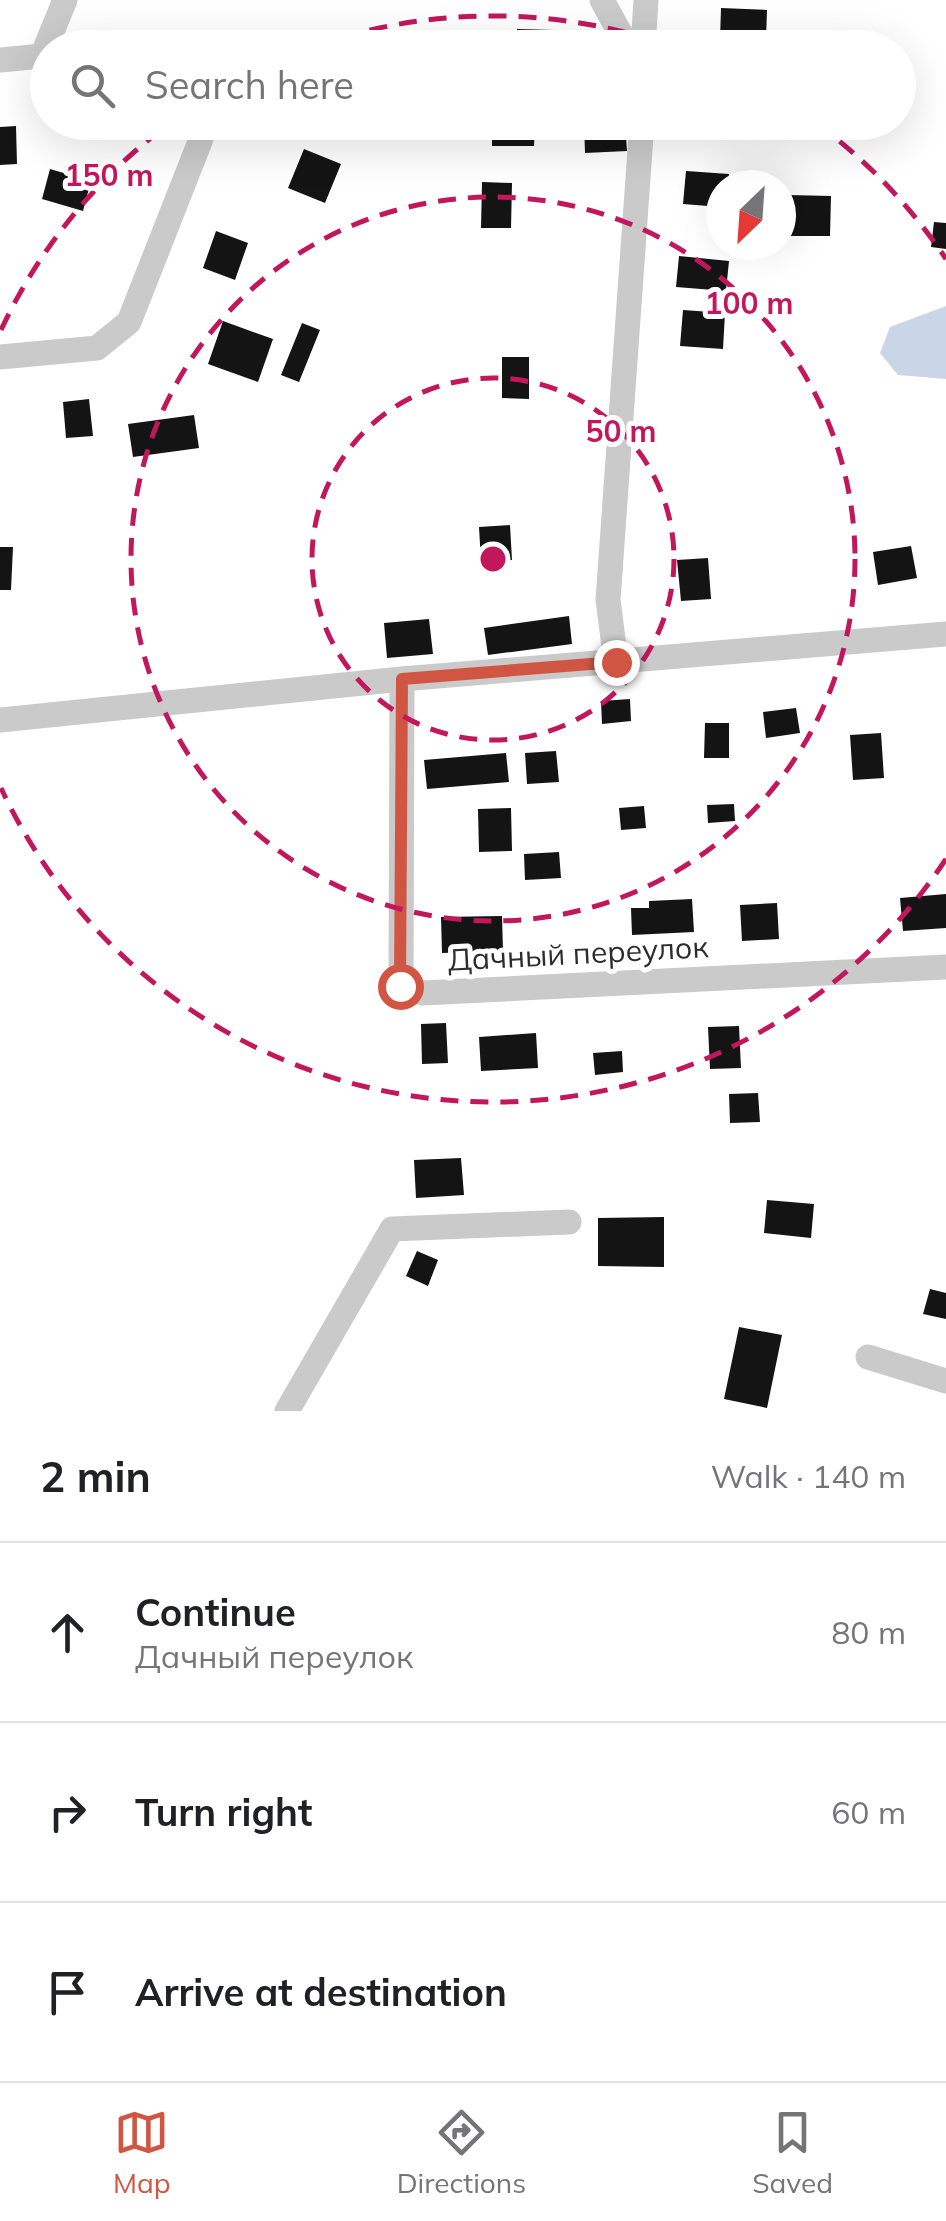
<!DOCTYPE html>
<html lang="en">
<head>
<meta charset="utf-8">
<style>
	body { margin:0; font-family:Mulish,sans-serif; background:#f2f2f2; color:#202124 }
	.compass { position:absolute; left:706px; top:170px; width:90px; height:90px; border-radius:50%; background:#fff; box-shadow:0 10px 40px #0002; rotate:205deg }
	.stop { position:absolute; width:30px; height:30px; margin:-22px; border:8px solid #d05643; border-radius:50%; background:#fff }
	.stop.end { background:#d05643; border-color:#fff; box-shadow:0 2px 10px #0008 }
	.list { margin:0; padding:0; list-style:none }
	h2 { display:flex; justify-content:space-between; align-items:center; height:130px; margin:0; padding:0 40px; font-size:42px }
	h2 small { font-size:32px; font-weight:400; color:#757577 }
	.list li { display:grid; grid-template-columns:65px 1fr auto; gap:30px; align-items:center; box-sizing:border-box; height:180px; padding:0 40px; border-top:2px solid #e0e0e0 }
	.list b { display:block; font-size:38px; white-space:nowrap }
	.list p { margin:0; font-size:32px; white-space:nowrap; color:#757577 }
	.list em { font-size:32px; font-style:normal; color:#757577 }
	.icon { flex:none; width:55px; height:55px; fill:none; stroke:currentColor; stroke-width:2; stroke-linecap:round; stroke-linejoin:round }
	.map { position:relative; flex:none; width:946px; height:1411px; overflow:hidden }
	.search { position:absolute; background:#fff; box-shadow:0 10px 40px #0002; left:30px; right:30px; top:30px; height:110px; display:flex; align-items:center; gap:25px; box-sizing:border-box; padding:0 35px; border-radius:55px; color:#757577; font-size:38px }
	.sheet { height:670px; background:#fff }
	nav { display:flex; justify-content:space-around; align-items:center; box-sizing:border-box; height:140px; border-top:2px solid #e0e0e0; background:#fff; font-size:28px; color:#757577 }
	nav a { display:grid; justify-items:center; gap:5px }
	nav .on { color:#d05643 }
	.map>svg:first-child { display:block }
	.water { fill:#cad6e7 }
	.building { fill:#141414 }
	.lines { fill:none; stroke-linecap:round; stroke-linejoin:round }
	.minor { stroke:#cacaca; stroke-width:25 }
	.route { stroke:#d05643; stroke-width:12 }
	.ring { fill:none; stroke:#c2185b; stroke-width:5; stroke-dasharray:18 12 }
	.labels { text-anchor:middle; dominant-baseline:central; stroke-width:10; stroke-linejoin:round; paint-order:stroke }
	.street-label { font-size:30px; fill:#2d2d2d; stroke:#fff }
	.centre { fill:#c2185b; stroke:#fff; stroke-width:5 }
	.ring-label { font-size:30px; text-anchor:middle; font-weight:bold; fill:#c2185b; stroke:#fff; stroke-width:10; stroke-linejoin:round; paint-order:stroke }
</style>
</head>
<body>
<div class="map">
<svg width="946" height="1411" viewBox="0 0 946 1411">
	<rect width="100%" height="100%" fill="#fff"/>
	<path class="water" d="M 946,306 L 946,379 L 898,375 L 880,353 L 890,327 Z"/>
	<path class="building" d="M 721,8 L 767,10 L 766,40 L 720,39 Z
		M 517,29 L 555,30 L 554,48 L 516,48 Z
		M 584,122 L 625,122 L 627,151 L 585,153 Z
		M 492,123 L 535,124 L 534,146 L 492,146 Z
		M 16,126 L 17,164 L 0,165 L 0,127 Z
		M 304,149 L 341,164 L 325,203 L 288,188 Z
		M 50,169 L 91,181 L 83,211 L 42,199 Z
		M 686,171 L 729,174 L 728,185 L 721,185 L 721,207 L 683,204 Z
		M 482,182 L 512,183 L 511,228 L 481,228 Z
		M 788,195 L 831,196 L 830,236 L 787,236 Z
		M 934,222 L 946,223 L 946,249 L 931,247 Z
		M 216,231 L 248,243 L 235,280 L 203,268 Z
		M 679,256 L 729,261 L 726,291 L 676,287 Z
		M 683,310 L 725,313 L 723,349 L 680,346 Z
		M 223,321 L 273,339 L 258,382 L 208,364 Z
		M 302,323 L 320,330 L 299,382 L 281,375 Z
		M 502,357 L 529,357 L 529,399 L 502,398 Z
		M 89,399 L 93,436 L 66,438 L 63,402 Z
		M 194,415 L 199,448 L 133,457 L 128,424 Z
		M 510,525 L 512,560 L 481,562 L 479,527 Z
		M 911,546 L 917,578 L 878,585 L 873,552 Z
		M 0,547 L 13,547 L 11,590 L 0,590 Z
		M 708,558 L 711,599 L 681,601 L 677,560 Z
		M 569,616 L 572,644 L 488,655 L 484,628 Z
		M 429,619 L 433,654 L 387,658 L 384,623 Z
		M 630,699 L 631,721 L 602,724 L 601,701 Z
		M 796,708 L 800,733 L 766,738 L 763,712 Z
		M 705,723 L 729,723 L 729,758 L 704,758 Z
		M 881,733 L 884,778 L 853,780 L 850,735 Z
		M 556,751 L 559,782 L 527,784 L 525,753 Z
		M 506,753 L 509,782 L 427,789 L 424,760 Z
		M 734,804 L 735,821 L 708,823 L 707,805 Z
		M 644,806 L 646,828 L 621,830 L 619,808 Z
		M 511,808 L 512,851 L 479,852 L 478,809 Z
		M 559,852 L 561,878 L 525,880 L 524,854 Z
		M 946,894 L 946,928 L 903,931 L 900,898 Z
		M 692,899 L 694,932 L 632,935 L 631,908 L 649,908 L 649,901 Z
		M 777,903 L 779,939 L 742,941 L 740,905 Z
		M 502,916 L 503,951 L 442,953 L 441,917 Z
		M 446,1023 L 448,1063 L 422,1064 L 421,1024 Z
		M 739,1026 L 741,1068 L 710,1069 L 708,1027 Z
		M 536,1033 L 538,1068 L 481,1071 L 479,1037 Z
		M 622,1051 L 623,1072 L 595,1075 L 593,1053 Z
		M 758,1093 L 760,1122 L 730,1123 L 729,1094 Z
		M 461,1158 L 464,1195 L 416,1198 L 414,1160 Z
		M 767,1200 L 814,1204 L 811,1238 L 764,1233 Z
		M 664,1217 L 664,1267 L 598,1266 L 598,1218 Z
		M 417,1251 L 438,1260 L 428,1286 L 406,1276 Z
		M 930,1289 L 946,1293 L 946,1319 L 923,1314 Z
		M 739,1327 L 782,1335 L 767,1408 L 724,1399 Z"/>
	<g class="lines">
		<path class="minor" d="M 602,0 L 628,48
			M 643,48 L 646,0
			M 0,60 L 42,56 L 65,0
			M 0,357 L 97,348 L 129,322 L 201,139
			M 616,662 L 608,600 L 642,122
			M 402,679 L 401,986 L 423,993 L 946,967
			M 0,720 L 402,679 L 946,634
			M 868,1357 L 946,1381
			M 287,1411 L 392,1229 L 569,1222"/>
	</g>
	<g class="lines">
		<path class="route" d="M 400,986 L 402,679 L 616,662"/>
	</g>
	<g class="ring">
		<circle cx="493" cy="559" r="181"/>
		<circle cx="493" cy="559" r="362"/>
		<path d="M946 859A543 543 0 0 1 1 788M1 330A543 543 0 0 1 170 123M312 47A543 543 0 0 1 674 47M816 123A543 543 0 0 1 946 259"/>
	</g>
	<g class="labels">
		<g class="street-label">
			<text transform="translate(578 953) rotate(-3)">Дачный переулок</text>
		</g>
	</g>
	<circle cx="493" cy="559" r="15" class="centre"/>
	<g class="ring-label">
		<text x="109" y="186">150 m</text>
		<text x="749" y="314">100 m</text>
		<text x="621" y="442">50 m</text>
	</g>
</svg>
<svg class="compass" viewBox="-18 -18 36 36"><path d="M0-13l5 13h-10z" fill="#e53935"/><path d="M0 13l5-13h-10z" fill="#757577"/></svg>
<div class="stop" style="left:400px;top:986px"></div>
<div class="stop end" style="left:616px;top:662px"></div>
<div class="search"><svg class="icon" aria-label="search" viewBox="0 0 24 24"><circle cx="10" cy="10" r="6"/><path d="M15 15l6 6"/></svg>Search here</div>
</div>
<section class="sheet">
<h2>2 min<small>Walk · 140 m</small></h2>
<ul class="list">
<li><svg class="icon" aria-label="ahead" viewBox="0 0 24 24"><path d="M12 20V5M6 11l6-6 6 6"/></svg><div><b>Continue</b><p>Дачный переулок</p></div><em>80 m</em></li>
<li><svg class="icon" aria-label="right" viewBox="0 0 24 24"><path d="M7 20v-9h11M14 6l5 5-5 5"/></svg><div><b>Turn right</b></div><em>60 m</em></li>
<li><svg class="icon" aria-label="arrive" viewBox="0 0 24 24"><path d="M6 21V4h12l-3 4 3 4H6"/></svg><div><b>Arrive at destination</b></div></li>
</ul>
</section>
<nav>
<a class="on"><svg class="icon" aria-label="map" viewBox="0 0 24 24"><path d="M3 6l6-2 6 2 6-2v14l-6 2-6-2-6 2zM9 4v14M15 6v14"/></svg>Map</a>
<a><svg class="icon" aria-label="directions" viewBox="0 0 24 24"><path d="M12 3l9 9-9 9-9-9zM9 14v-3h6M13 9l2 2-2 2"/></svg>Directions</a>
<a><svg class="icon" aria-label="saved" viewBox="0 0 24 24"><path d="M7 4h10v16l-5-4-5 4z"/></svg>Saved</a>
</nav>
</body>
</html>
